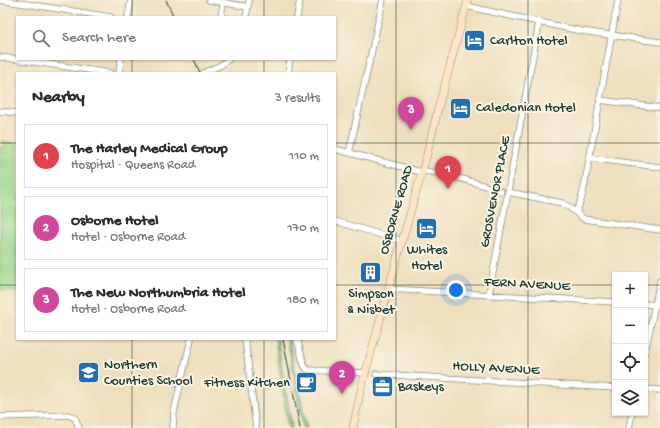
<!DOCTYPE html>
<html lang="en">
<head>
<meta charset="utf-8">
<style>
	body { margin:0; font-family:"Gochi Hand",sans-serif; background:#f2f2f3; color:#2b2b33 }
	.controls { position:absolute; right:12px; bottom:12px; display:grid; overflow:hidden; border-radius:0px; box-shadow:0 1px 3px #0004 }
	.controls button { width:36px; height:36px; display:grid; place-items:center; padding:0; border:0; border-bottom:1px solid #e1e1e2; background:#fff; color:#2b2b33; font:20px sans-serif }
	.you { position:absolute; left:456px; top:290px; width:14px; height:14px; margin:-10px; border:3px solid #fff; border-radius:50%; background:#1a73e8; box-shadow:0 0 0 6px #1a73e833 }
	.badge { display:grid; place-items:center; width:26px; height:26px; border-radius:50%; background:#b45309; color:#fff; font-size:13px; font-weight:700 }
	.pin { position:absolute; translate:-50% -33px; filter:drop-shadow(0 1px 2px #0008) }
	.pin::after { content:''; position:absolute; top:21px; width:14px; height:12px; background:inherit; clip-path:polygon(0 0,100% 0,50% 100%) }
	.list { margin:0; padding:0; list-style:none }
	h2 { display:flex; justify-content:space-between; align-items:center; height:52px; margin:0; padding:0 16px; font-size:17px }
	h2 small { font-size:13px; font-weight:400; color:#7c7c81 }
	.list li { display:grid; grid-template-columns:26px 1fr auto; gap:12px; align-items:center; box-sizing:border-box; height:64px; margin:0 8px 8px; padding:0 8px; border:1px solid #e1e1e2; border-radius:0px }
	.list b { display:block; font-size:15px; white-space:nowrap }
	.list p { margin:0; font-size:13px; white-space:nowrap; color:#7c7c81 }
	.list em { font-size:13px; font-style:normal; color:#7c7c81 }
	.icon { flex:none; width:22px; height:22px; fill:none; stroke:currentColor; stroke-width:2; stroke-linecap:round; stroke-linejoin:round }
	.map { position:relative; flex:none; width:660px; height:428px; overflow:hidden }
	.search { position:absolute; background:#fff; box-shadow:0 1px 3px #0004; left:16px; top:16px; width:320px; height:44px; display:flex; align-items:center; gap:10px; box-sizing:border-box; padding:0 14px; border-radius:0px; color:#7c7c81; font-size:15px }
	.panel { position:absolute; background:#fff; box-shadow:0 1px 3px #0004; left:16px; top:72px; width:320px; height:268px; border-radius:0px }
	.map>svg:first-child { display:block }
	.green { fill:#98d68b; stroke:#5c8a60 }
	.forest { fill:#7ab777; stroke:#4c7a56 }
	.lines { fill:none; stroke-linecap:round; stroke-linejoin:round }
	.street-casing { stroke:#878e79; stroke-width:7 }
	.secondary-casing { stroke:#878e79; stroke-width:8 }
	.street { stroke:#fff; stroke-width:5.5 }
	.secondary { stroke:#ffe4c6; stroke-width:7 }
	.tram { stroke:#1f3d34; stroke-width:1 }
	.grid { fill:none; stroke:#1f3d34; stroke-width:1; stroke-opacity:0.55 }
	.labels { text-anchor:middle; dominant-baseline:central; stroke-width:4; stroke-linejoin:round; paint-order:stroke }
	.poi-label { font-size:14px; fill:#1f3d34; stroke:#fcf5e5; text-anchor:start }
	.street-label { font-size:14px; fill:#1f3d34; stroke:#fcf5e5 }
</style>
</head>
<body>
<div class="map">
<svg width="660" height="428" viewBox="0 0 660 428">
	<rect width="100%" height="100%" fill="#fcf5e5"/>
	<filter id="ink" filterUnits="userSpaceOnUse"><feTurbulence type="fractalNoise" baseFrequency=".025" numOctaves="2"/><feDisplacementMap in="SourceGraphic" scale="8" xChannelSelector="R" yChannelSelector="G"/><feConvolveMatrix kernelMatrix="1 2 1 2 8 2 1 2 1" color-interpolation-filters="sRGB"/></filter>
	<filter id="wash" filterUnits="userSpaceOnUse"><feTurbulence type="fractalNoise" baseFrequency=".012" numOctaves="4" result="noise"/><feDisplacementMap in="SourceGraphic" scale="16" xChannelSelector="R" yChannelSelector="G"/><feGaussianBlur stdDeviation="0.9" result="paint"/><feColorMatrix in="noise" values="0 0 0 0 0 0 0 0 0 0 0 0 0 0 0 0 0 1.4 0 .05"/><feComposite in="paint" operator="in"/></filter>
	<g filter="url(#wash)">
		<rect width="100%" height="100%" fill="#efdfbe"/>
		<path class="green" d="M 2,141 L 17,144 L 17,292 L 0,290 L 0,148 L 4,146 Z"/>
		<path class="forest" d="M 275,339 L 278,339 L 278,341 L 292,428 L 288,428 Z
			M 287,339 L 289,339 L 307,428 L 303,428 Z"/>
	</g>
	<g filter="url(#ink)">
		<g class="lines">
			<defs>
				<path id="street" d="M 0,0 L 111,17
					M 209,0 L 248,7
					M 466,6 L 506,15 L 581,31 L 660,42
					M 128,17 L 131,0
					M 221,17 L 223,3
					M 246,17 L 249,0
					M 297,17 L 300,0
					M 0,57 L 110,73
					M 119,73 L 121,59
					M 203,73 L 221,65 L 229,59
					M 288,73 L 290,59
					M 600,100 L 660,108
					M 0,111 L 17,113
					M 335,149 L 417,171 C 443,171 476,183 501,191
					M 349,153 L 383,0
					M 589,158 L 660,167
					M 508,192 L 562,203 L 569,207 L 584,219 L 660,230
					M 576,212 L 581,200 L 584,188 L 618,0
					M 335,221 L 402,241
					M 389,289 L 615,302
					M 489,294 L 539,23
					M 645,304 L 660,305
					M 245,339 L 256,428
					M 297,339 L 304,365 L 306,368 L 309,370 L 366,373
					M 645,352 L 660,281
					M 376,374 L 615,388
					M 645,389 L 660,390
					M 0,417 L 68,415 L 75,418 L 79,428
					M 173,428 L 174,412 L 191,339
					M 629,428 L 632,413"/>
				<path id="secondary" d="M 353,428 L 361,389 L 396,262 L 426,158 L 439,105 L 468,0"/>
			</defs>
			<use href="#street" class="street-casing"/>
			<use href="#secondary" class="secondary-casing"/>
			<use href="#street" class="street"/>
			<use href="#secondary" class="secondary"/>
			<path class="tram" d="M 166,0 L 174,17
				M 194,59 L 200,73
				M 283,339 L 300,428"/>
		</g>
	</g>
	<path class="grid" d="M 132,0 L 132,17M 264,0 L 264,17M 396,0 L 396,428M 528,0 L 528,428M 132,59 L 132,73M 264,59 L 264,73M 0,143 L 17,143M 335,143 L 660,143M 0,285 L 17,285M 335,285 L 615,285M 645,285 L 660,285M 132,339 L 132,428M 264,339 L 264,428"/>
	<defs>
		<symbol id="hotel-square" viewBox="-11 -11 22 22"><rect x="-9" y="-9" width="18" height="18" rx="4" fill="#1f6fb2" stroke="#fcf5e5"/><path d="M-6-4.5h1.5V1H6V5H4.5V3h-9V5H-6ZM-4 0a1.8 1.8 0 1 1 3.6 0ZM.5 0V-2.5h3Q6-2.5 6 0Z" fill="#fff"/></symbol>
		<symbol id="building-square" viewBox="-11 -11 22 22"><rect x="-9" y="-9" width="18" height="18" rx="4" fill="#1f6fb2" stroke="#fcf5e5"/><path d="M-4-6H4V6H1V3H-1V6H-4ZM-2.5-4.3h1.7v1.8h-1.7ZM.8-4.3h1.7v1.8H.8ZM-2.5-1h1.7V.8h-1.7ZM.8-1h1.7V.8H.8Z" fill="#fff"/></symbol>
		<symbol id="school-square" viewBox="-11 -11 22 22"><rect x="-9" y="-9" width="18" height="18" rx="4" fill="#1f6fb2" stroke="#fcf5e5"/><path d="M0-5L7-2L0 1L-7-2ZM-4 1L0 2.5L4 1V4Q0 6-4 4Z" fill="#fff"/></symbol>
		<symbol id="cafe-square" viewBox="-11 -11 22 22"><rect x="-9" y="-9" width="18" height="18" rx="4" fill="#1f6fb2" stroke="#fcf5e5"/><path d="M-5.5-4.5H6V0H3Q3 3.5 0 3.5H-2.5Q-5.5 3.5-5.5 0ZM3-3.2v2h1.7v-2ZM-6 4.5H4V6H-6Z" fill="#fff"/></symbol>
		<symbol id="office-square" viewBox="-11 -11 22 22"><rect x="-9" y="-9" width="18" height="18" rx="4" fill="#1f6fb2" stroke="#fcf5e5"/><path d="M-6-3h4V-5.5h4V-3h4V5H-6ZM-1-4.5V-3h2v-1.5ZM-6 0V1H6V0Z" fill="#fff"/></symbol>
	</defs>
	<g fill-rule="evenodd">
		<use href="#hotel-square" x="462" y="28" width="25" height="25"/>
		<use href="#hotel-square" x="448" y="96" width="25" height="25"/>
		<use href="#hotel-square" x="414" y="216" width="25" height="25"/>
		<use href="#building-square" x="358" y="260" width="25" height="25"/>
		<use href="#school-square" x="76" y="360" width="25" height="25"/>
		<use href="#cafe-square" x="294" y="370" width="25" height="25"/>
		<use href="#office-square" x="370" y="374" width="25" height="25"/>
	</g>
	<g class="labels">
		<g class="poi-label">
			<text x="490" y="41">Carlton Hotel</text>
			<text x="476" y="108">Caledonian Hotel</text>
			<text x="427" y="250" text-anchor="middle">Whites<tspan x="427" dy="16">Hotel</tspan></text>
			<text x="371" y="294" text-anchor="middle">Simpson<tspan x="371" dy="16">&amp; Nisbet</tspan></text>
			<text x="104" y="365">Northern<tspan x="104" dy="16">Counties School</tspan></text>
			<text x="290" y="383" text-anchor="end">Fitness Kitchen</text>
			<text x="398" y="387">Baskeys</text>
		</g>
		<g class="street-label">
			<text transform="translate(496 192) rotate(-79)">GROSVENOR PLACE</text>
			<text transform="translate(397 210) rotate(-74)">OSBORNE ROAD</text>
			<text transform="translate(527 285) rotate(3)">FERN AVENUE</text>
			<text transform="translate(496 369) rotate(3)">HOLLY AVENUE</text>
		</g>
	</g>
</svg>
<div class="controls">
<button>+</button>
<button>−</button>
<button><svg class="icon" aria-label="locate" viewBox="0 0 24 24"><circle cx="12" cy="12" r="6"/><path d="M12 2v4M12 18v4M2 12h4M18 12h4"/></svg></button>
<button><svg class="icon" aria-label="layers" viewBox="0 0 24 24"><path d="M12 4l9 5-9 5-9-5zM3 14l9 5 9-5"/></svg></button>
</div>
<div class="you"></div>
<div class="pin badge" style="left:448px;top:189px;background:#e0444e">1</div>
<div class="pin badge" style="left:342px;top:394px;background:#d1479c">2</div>
<div class="pin badge" style="left:411px;top:130px;background:#d1479c">3</div>
<div class="search"><svg class="icon" aria-label="search" viewBox="0 0 24 24"><circle cx="10" cy="10" r="6"/><path d="M15 15l6 6"/></svg>Search here</div>
<section class="panel">
<h2>Nearby<small>3 results</small></h2>
<ul class="list">
<li><span class="badge" style="background:#e0444e">1</span><div><b>The Harley Medical Group</b><p>Hospital · Queens Road</p></div><em>110 m</em></li>
<li><span class="badge" style="background:#d1479c">2</span><div><b>Osborne Hotel</b><p>Hotel · Osborne Road</p></div><em>170 m</em></li>
<li><span class="badge" style="background:#d1479c">3</span><div><b>The New Northumbria Hotel</b><p>Hotel · Osborne Road</p></div><em>180 m</em></li>
</ul>
</section>
</div>
</body>
</html>
